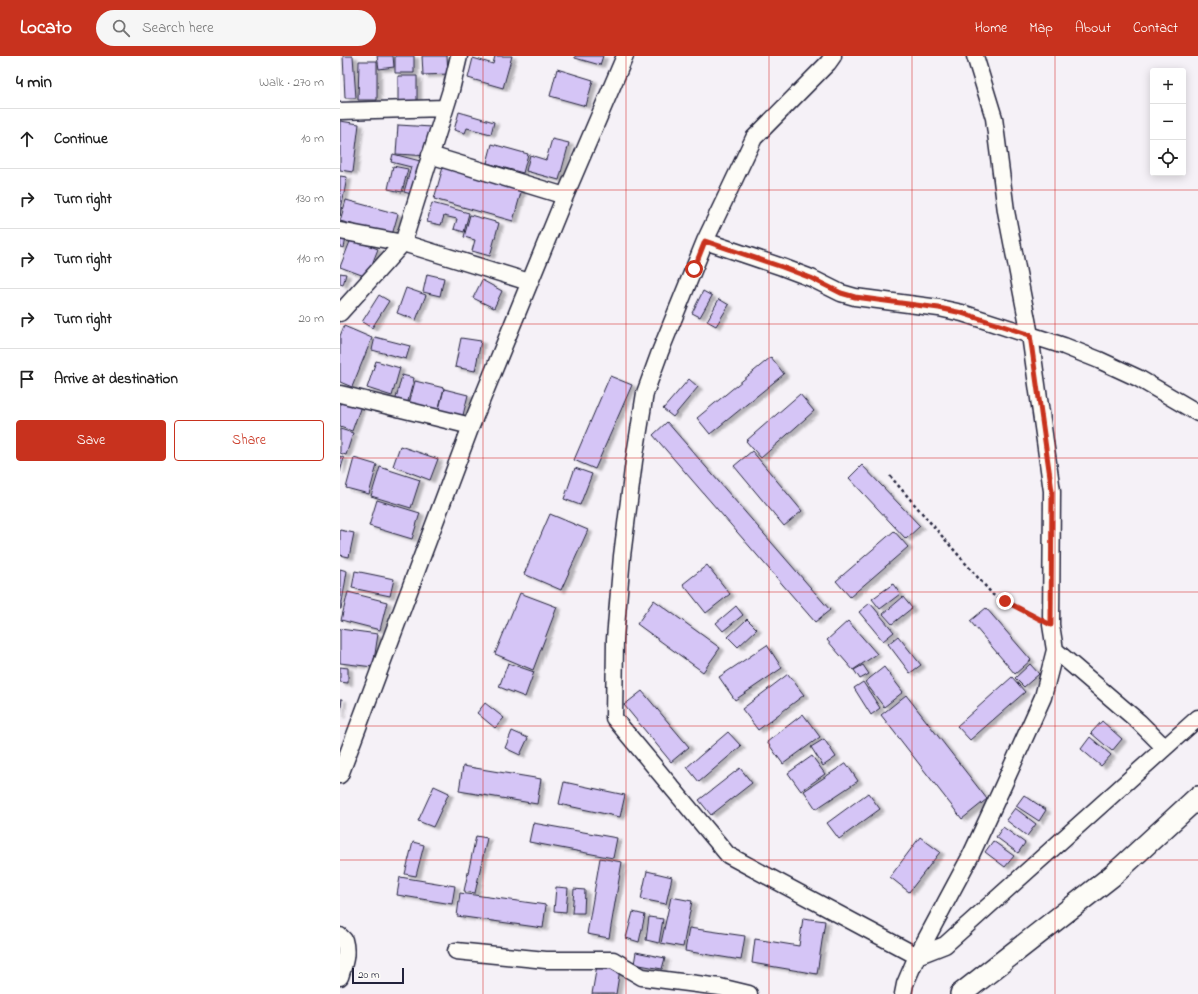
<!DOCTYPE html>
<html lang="en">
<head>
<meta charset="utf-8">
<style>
	body { margin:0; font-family:"Indie Flower",sans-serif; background:#f6f6f6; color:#222 }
	.controls { position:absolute; right:12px; top:12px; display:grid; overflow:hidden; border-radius:4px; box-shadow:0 2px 10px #0003 }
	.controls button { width:36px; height:36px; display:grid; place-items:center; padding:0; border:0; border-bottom:1px solid #e0e0e0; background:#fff; color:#222; font:20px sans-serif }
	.scale { position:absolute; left:12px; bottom:10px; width:52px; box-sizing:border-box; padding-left:4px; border:2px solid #22223b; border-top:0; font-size:11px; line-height:14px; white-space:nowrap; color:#22223b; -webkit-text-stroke:3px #fdfcf7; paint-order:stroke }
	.stop { position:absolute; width:12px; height:12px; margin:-9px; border:3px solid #c8321e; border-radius:50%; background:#fff }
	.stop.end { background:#c8321e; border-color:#fff; box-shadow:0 1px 4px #0008 }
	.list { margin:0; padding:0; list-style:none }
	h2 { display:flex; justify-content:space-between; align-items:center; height:52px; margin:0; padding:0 16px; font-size:17px }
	h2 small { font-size:13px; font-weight:400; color:#767676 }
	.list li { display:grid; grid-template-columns:26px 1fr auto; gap:12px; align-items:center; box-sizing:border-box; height:60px; padding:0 16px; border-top:1px solid #e0e0e0 }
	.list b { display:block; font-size:15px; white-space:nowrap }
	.list em { font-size:13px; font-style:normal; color:#767676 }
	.actions { display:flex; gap:8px; padding:12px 16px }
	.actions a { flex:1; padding:9px 0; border:1px solid #c8321e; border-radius:4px; text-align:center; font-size:14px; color:#c8321e }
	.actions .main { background:#c8321e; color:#fff }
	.icon { flex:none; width:22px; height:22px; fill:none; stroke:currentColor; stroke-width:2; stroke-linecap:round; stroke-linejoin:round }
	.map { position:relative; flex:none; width:858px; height:938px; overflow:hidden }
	header { display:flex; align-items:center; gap:24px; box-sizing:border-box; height:56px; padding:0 20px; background:#c8321e; color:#fff }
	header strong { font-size:19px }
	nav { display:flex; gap:22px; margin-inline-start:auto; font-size:14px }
	.search { width:280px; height:36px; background:#f6f6f6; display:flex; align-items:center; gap:10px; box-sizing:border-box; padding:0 14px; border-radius:22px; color:#767676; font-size:15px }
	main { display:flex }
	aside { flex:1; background:#fff }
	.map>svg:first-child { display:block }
	.building { fill:#d5c5f6; stroke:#22223b; filter:url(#shadow) }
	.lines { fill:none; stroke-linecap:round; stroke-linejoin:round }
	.minor-casing { stroke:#22223b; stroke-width:19 }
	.tertiary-casing { stroke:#22223b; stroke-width:24 }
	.path { stroke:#22223b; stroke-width:2.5; stroke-dasharray:3 3; stroke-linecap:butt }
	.minor { stroke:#fdfcf7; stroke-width:16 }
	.tertiary { stroke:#fdfcf7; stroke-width:21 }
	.route { stroke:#c8321e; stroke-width:5 }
	.grid { fill:none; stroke:#d62828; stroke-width:1; stroke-opacity:0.55 }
</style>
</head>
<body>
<header>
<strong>Locato</strong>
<div class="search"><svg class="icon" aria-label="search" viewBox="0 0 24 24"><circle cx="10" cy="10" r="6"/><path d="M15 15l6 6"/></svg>Search here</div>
<nav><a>Home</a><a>Map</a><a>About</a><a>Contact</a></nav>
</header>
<main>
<aside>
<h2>4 min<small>Walk · 270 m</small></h2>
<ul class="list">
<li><svg class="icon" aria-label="ahead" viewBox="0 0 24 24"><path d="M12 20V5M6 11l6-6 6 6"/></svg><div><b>Continue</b></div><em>10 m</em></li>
<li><svg class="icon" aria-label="right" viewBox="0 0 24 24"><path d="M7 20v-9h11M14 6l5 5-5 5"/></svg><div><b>Turn right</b></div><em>130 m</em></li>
<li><svg class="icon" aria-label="right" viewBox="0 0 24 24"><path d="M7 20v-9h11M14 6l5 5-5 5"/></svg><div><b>Turn right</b></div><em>110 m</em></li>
<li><svg class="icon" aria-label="right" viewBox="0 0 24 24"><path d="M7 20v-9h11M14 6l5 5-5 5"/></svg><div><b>Turn right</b></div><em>20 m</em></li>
<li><svg class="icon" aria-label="arrive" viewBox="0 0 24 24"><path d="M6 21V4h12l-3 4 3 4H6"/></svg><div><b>Arrive at destination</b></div></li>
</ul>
<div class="actions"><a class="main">Save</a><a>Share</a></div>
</aside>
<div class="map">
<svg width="858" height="938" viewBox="0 0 858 938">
	<defs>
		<filter id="shadow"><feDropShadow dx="4.5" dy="2.5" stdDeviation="1" flood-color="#0004"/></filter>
	</defs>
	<rect width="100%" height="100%" fill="#f5f1f7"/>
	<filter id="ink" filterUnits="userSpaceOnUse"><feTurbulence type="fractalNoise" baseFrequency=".025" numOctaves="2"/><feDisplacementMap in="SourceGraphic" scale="8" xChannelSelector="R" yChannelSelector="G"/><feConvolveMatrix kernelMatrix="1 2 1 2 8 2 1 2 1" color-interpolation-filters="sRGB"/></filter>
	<g filter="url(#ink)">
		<path class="building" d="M 3,0 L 13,0 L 16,42 L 5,42 Z
			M 37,0 L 53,0 L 54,11 L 39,13 Z
			M 55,0 L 74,0 L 74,17 L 55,17 Z
			M 82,0 L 107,0 L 108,18 L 83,19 Z
			M 155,0 L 172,0 L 163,32 L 128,22 L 133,2 L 153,8 Z
			M 235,0 L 263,0 L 260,9 L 235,2 Z
			M 19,5 L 37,5 L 37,44 L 18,44 Z
			M 217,13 L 253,24 L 246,50 L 210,40 Z
			M 58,20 L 77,20 L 77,47 L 58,46 Z
			M 119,56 L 154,66 L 151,78 L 127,72 L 125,77 L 114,74 Z
			M 0,65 L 19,68 L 13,116 L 0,114 Z
			M 58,69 L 92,71 L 90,100 L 56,98 Z
			M 212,83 L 229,87 L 219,124 L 186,115 L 190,99 L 206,104 Z
			M 152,88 L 188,98 L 183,117 L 147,107 Z
			M 53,98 L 84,106 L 75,139 L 64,136 L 71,111 L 51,106 Z
			M 53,110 L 68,113 L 62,136 L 48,133 Z
			M 103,111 L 182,133 L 173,165 L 94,143 Z
			M 0,120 L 7,121 L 0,160 Z
			M 6,144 L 58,158 L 52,179 L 0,165 Z
			M 92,147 L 129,157 L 124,176 L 114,173 L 117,163 L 104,160 L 101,169 L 87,166 Z
			M 130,159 L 159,167 L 150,200 L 132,195 L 135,184 L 124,181 Z
			M 0,180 L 6,182 L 4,192 L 0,191 Z
			M 11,183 L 38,193 L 27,221 L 0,211 Z
			M 0,217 L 6,218 L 3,229 L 0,228 Z
			M 87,218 L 104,222 L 100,240 L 83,236 Z
			M 142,224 L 162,235 L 154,252 L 133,242 Z
			M 66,232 L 86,239 L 76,264 L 57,257 Z
			M 363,235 L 372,240 L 360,261 L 352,257 Z
			M 39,239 L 49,245 L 32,272 L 22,266 Z
			M 379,243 L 389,249 L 376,270 L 367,265 Z
			M 4,270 L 32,282 L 12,331 L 0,326 L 0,280 Z
			M 35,281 L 70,290 L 66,303 L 32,294 Z
			M 121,282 L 141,285 L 135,315 L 115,311 Z
			M 431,301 L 444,318 L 370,378 L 357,362 Z
			M 36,305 L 60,312 L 52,340 L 27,332 Z
			M 62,319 L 74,322 L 67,349 L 55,346 Z
			M 270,320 L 292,329 L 255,413 L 234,404 Z
			M 349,323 L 358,331 L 333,361 L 323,353 Z
			M 75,325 L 104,332 L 98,355 L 69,348 Z
			M 104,333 L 128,339 L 122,363 L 98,357 Z
			M 460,338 L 474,355 L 421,402 L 406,385 Z
			M 0,343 L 21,350 L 12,375 L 0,371 Z
			M 327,366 L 490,554 L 475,566 L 313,379 Z
			M 0,373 L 13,377 L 6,399 L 0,397 Z
			M 60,390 L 98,403 L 90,424 L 53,410 Z
			M 412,395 L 462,455 L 444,470 L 394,410 Z
			M 0,400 L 4,402 L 0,416 Z
			M 14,402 L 37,409 L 29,438 L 6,432 Z
			M 522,409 L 580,470 L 566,483 L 509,422 Z
			M 40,411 L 80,424 L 71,452 L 31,440 Z
			M 235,412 L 252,418 L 240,449 L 224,443 Z
			M 37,444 L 80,457 L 72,483 L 29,470 Z
			M 210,458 L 248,474 L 221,534 L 184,518 Z
			M 0,474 L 14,477 L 9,501 L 0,499 Z
			M 554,475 L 568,491 L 510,541 L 496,525 Z
			M 367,509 L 390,538 L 366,557 L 343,528 Z
			M 0,513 L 7,515 L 1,553 L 0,553 Z
			M 15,515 L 54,523 L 50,540 L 12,532 Z
			M 553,528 L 560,538 L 540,553 L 532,543 Z
			M 8,536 L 47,546 L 40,574 L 1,564 Z
			M 180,537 L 217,551 L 193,614 L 155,598 Z
			M 563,541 L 572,552 L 552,568 L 543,558 Z
			M 314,544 L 380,592 L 363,616 L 297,568 Z
			M 530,547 L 554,576 L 543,585 L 519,556 Z
			M 396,550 L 403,559 L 383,575 L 376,567 Z
			M 646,552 L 691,604 L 675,618 L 630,565 Z
			M 407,563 L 417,573 L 398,591 L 388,581 Z
			M 508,565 L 537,598 L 513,614 L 487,584 Z
			M 0,573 L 38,578 L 33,611 L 0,607 Z
			M 558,580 L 581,609 L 570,617 L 548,588 Z
			M 427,589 L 442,612 L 395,644 L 379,621 Z
			M 168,607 L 194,616 L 185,641 L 159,631 Z
			M 690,608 L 699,618 L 684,631 L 675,622 Z
			M 523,609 L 529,618 L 520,623 L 514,614 Z
			M 0,611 L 8,612 L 8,627 L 0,626 Z
			M 544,611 L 563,636 L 544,651 L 525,626 Z
			M 448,618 L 464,639 L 418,674 L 402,653 Z
			M 672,621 L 685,636 L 630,684 L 617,670 Z
			M 523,626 L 540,652 L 531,659 L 514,632 Z
			M 302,635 L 349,691 L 331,706 L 284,649 Z
			M 566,639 L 647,743 L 622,763 L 541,659 Z
			M 0,643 L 2,643 L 0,660 Z
			M 145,647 L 164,662 L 155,672 L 137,657 Z
			M 463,658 L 480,681 L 443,708 L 427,686 Z
			M 762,665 L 782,683 L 772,695 L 751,677 Z
			M 172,675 L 188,682 L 180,699 L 165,692 Z
			M 388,676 L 401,690 L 359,726 L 347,711 Z
			M 750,681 L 771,699 L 761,710 L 741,693 Z
			M 484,683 L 496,701 L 483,710 L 471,691 Z
			M 472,700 L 485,718 L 461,735 L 448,717 Z
			M 506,707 L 518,725 L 476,753 L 464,735 Z
			M 123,710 L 201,723 L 197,748 L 119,735 Z
			M 400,712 L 412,727 L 371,759 L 359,744 Z
			M 224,726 L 285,739 L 280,761 L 219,748 Z
			M 94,730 L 109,737 L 93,771 L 78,765 Z
			M 528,737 L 540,753 L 499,783 L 487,767 Z
			M 684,739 L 706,754 L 699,765 L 676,750 Z
			M 675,752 L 696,768 L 687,780 L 666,764 Z
			M 193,767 L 277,782 L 273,802 L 189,786 Z
			M 663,771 L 685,787 L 678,797 L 656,781 Z
			M 136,780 L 147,782 L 135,837 L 124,835 Z
			M 580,781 L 600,796 L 569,836 L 550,821 Z
			M 653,785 L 674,800 L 665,811 L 645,796 Z
			M 73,786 L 84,789 L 76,820 L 65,818 Z
			M 260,802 L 282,806 L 269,882 L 247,878 Z
			M 307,815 L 332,821 L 326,848 L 301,843 Z
			M 60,821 L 115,830 L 112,848 L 57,839 Z
			M 216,831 L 228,832 L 226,856 L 214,855 Z
			M 234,833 L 245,834 L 244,857 L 232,857 Z
			M 120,837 L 206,849 L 203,872 L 117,860 Z
			M 331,841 L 352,845 L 343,891 L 321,887 Z
			M 293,856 L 305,859 L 299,886 L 286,882 Z
			M 309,861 L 323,863 L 319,887 L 306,884 Z
			M 463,862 L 485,865 L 477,918 L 412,907 L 415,883 L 459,890 Z
			M 349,872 L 405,880 L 401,904 L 345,895 Z
			M 296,896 L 325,902 L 322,913 L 294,908 Z
			M 257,909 L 280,913 L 276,938 L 252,938 Z"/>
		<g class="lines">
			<defs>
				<path id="minor" d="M 493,0 L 488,7 L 414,82 L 365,185 L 320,296 L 305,337 L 294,405 L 282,500 L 275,583 L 274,662 L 388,799 L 577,900 L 605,889 L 858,662
					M 0,55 L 105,52
					M 90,99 L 225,140
					M 0,175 L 63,187 L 189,226
					M 365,185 L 442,211 L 471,222 L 501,237 L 515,241 L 599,252 L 622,257 L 724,290 L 759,304 L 798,322 L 858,357
					M 0,257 L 63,187 L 111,34 L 119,0
					M 0,338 L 131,370
					M 715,594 L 799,666 L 824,691
					M 0,719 L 131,370 L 225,140 L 285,0
					M 0,880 L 4,884 C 8,897 4,908 0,921
					M 116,895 L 206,904 L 273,904 L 302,921 L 380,931 L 409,938
					M 563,938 L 565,928 L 577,900 L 630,801 L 663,730 L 703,641 L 715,594 L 711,569 L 712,435 L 690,279 L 666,155 L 654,62 L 635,0"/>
				<path id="tertiary" d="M 621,938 L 772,820 L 858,741"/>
			</defs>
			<use href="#minor" class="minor-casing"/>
			<use href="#tertiary" class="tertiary-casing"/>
			<path class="path" d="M 550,420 L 653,539 L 694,560"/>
			<use href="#minor" class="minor"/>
			<use href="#tertiary" class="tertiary"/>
		</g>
	</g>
	<g class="lines" filter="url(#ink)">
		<path class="route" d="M 354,213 L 365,185 L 442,211 L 471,222 L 501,237 L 515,241 L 599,252 L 622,257 L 690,279 L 712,435 L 711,569 L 665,545"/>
	</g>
	<path class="grid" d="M 143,0 L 143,938M 286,0 L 286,938M 429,0 L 429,938M 572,0 L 572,938M 715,0 L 715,938M 0,134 L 858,134M 0,268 L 858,268M 0,402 L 858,402M 0,536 L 858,536M 0,670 L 858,670M 0,804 L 858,804"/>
</svg>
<div class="controls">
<button>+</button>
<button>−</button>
<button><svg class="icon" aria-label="locate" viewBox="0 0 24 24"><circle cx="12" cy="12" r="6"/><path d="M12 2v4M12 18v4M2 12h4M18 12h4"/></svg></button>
</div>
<div class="scale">20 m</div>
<div class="stop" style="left:354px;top:213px"></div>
<div class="stop end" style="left:665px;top:545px"></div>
</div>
</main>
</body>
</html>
